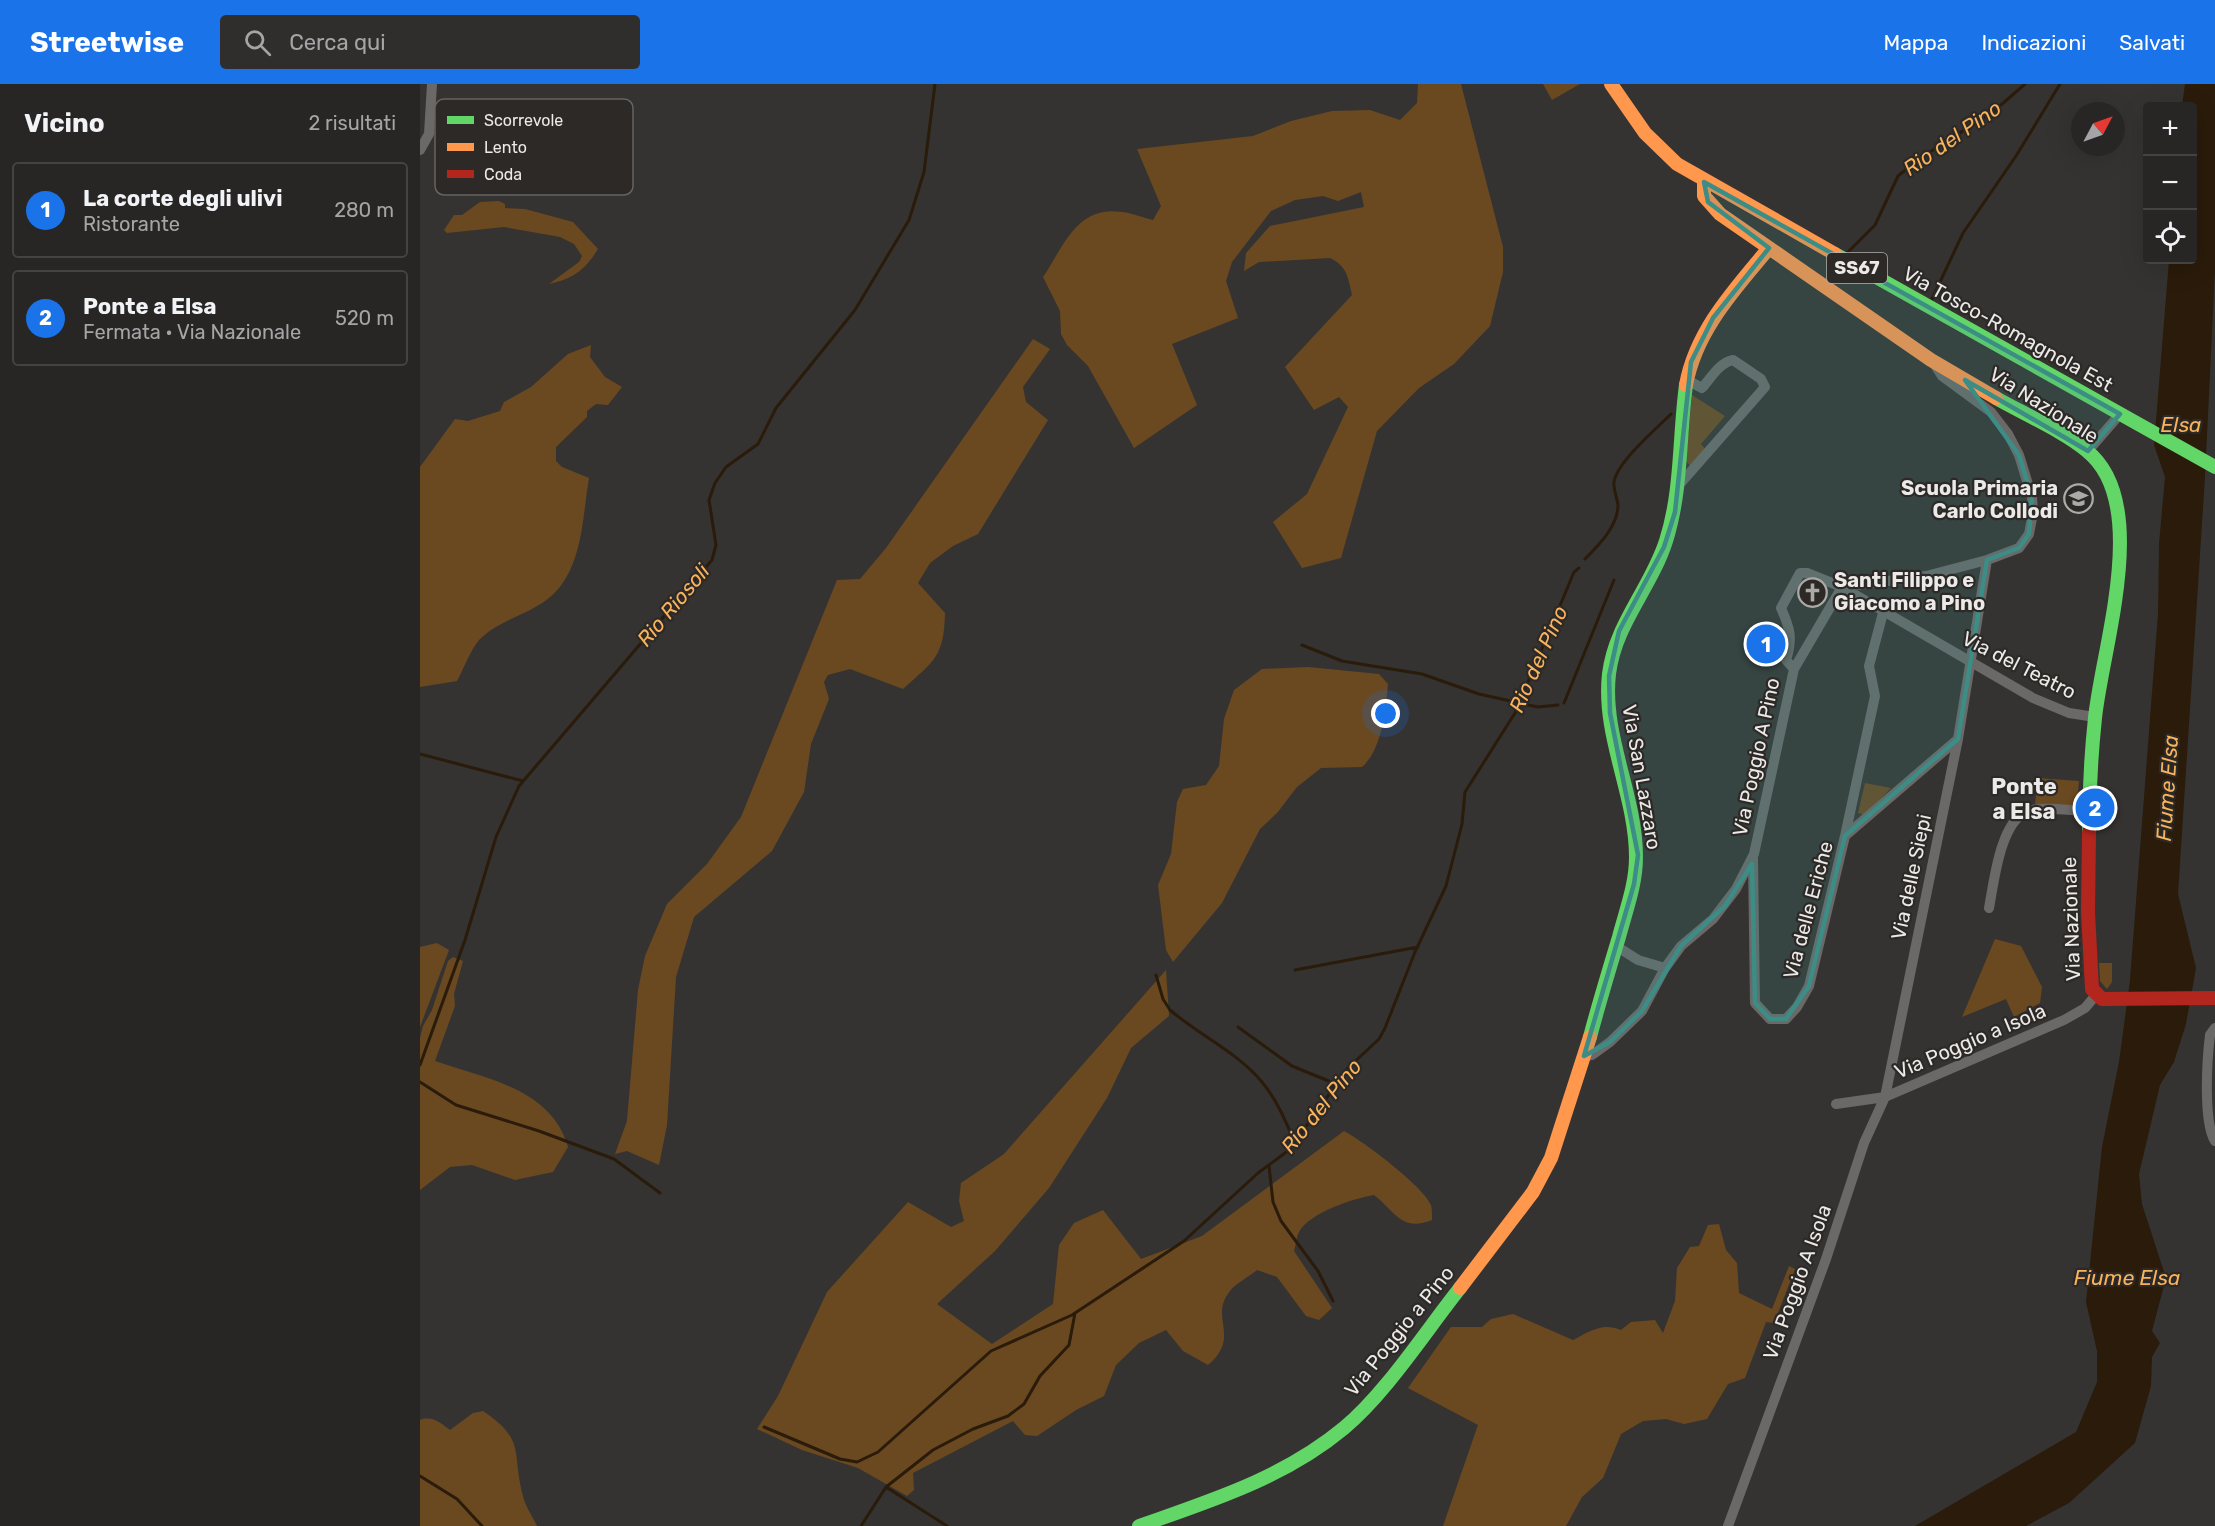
<!DOCTYPE html>
<html lang="it">
<head>
<meta charset="utf-8">
<style>
	body { margin:0; font-family:Rubik,sans-serif; background:#302e2d; color:#f1f3f6 }
	.controls { position:absolute; right:18px; top:18px; display:grid; overflow:hidden; border-radius:6px; box-shadow:0 6px 24px #0002 }
	.controls button { width:54px; height:54px; display:grid; place-items:center; padding:0; border:0; border-bottom:2px solid #444342; background:#282625; color:#f1f3f6; font:30px sans-serif }
	.compass { position:absolute; left:1651px; top:18px; width:54px; height:54px; border-radius:50%; background:#282625; box-shadow:0 6px 24px #0002; rotate:49deg }
	.you { position:absolute; left:966px; top:630px; width:21px; height:21px; margin:-15px; border:4px solid #fff; border-radius:50%; background:#1a73e8; box-shadow:0 0 0 9px #1a73e833 }
	.badge { display:grid; place-items:center; width:39px; height:39px; border-radius:50%; background:#1a73e8; color:#fff; font-size:20px; font-weight:700 }
	.pin { position:absolute; translate:-50% -50%; border:3px solid #fff; box-shadow:0 2px 6px #0006 }
	.list { margin:0; padding:0; list-style:none }
	h2 { display:flex; justify-content:space-between; align-items:center; height:78px; margin:0; padding:0 24px; font-size:26px }
	h2 small { font-size:20px; font-weight:400; color:#a5a5a7 }
	.list li { display:grid; grid-template-columns:39px 1fr auto; gap:18px; align-items:center; box-sizing:border-box; height:96px; margin:0 12px 12px; padding:0 12px; border:2px solid #444342; border-radius:6px }
	.list b { display:block; font-size:22px; white-space:nowrap }
	.list p { margin:0; font-size:20px; white-space:nowrap; color:#a5a5a7 }
	.list em { font-size:20px; font-style:normal; color:#a5a5a7 }
	.icon { flex:none; width:33px; height:33px; fill:none; stroke:currentColor; stroke-width:2; stroke-linecap:round; stroke-linejoin:round }
	.map { position:relative; flex:none; width:1795px; height:1442px; overflow:hidden }
	header { display:flex; align-items:center; gap:36px; box-sizing:border-box; height:84px; padding:0 30px; background:#1a73e8; color:#fff }
	header strong { font-size:28px }
	nav { display:flex; gap:33px; margin-inline-start:auto; font-size:21px }
	.search { width:420px; height:54px; background:#302e2d; display:flex; align-items:center; gap:15px; box-sizing:border-box; padding:0 21px; border-radius:6px; color:#a5a5a7; font-size:22px }
	main { display:flex }
	aside { flex:1; background:#282625 }
	.map>svg:first-child { display:block }
	.green { fill:#6a4921 }
	.water { fill:#2a1b0a }
	.lines { fill:none; stroke-linecap:round; stroke-linejoin:round }
	.stream { stroke:#2a1b0a; stroke-width:3 }
	.street { stroke:#6a6968; stroke-width:10 }
	.fast { stroke:#63d668; stroke-width:14 }
	.slow { stroke:#ff974d; stroke-width:14 }
	.jam { stroke:#b3261e; stroke-width:14 }
	.marked { fill:#3b8d86; fill-opacity:0.2; stroke:#3b8d86; stroke-width:4.5; stroke-linejoin:round }
	.labels { text-anchor:middle; dominant-baseline:central; stroke-width:4.5; stroke-linejoin:round; paint-order:stroke }
	.shield { fill:#2c2926; stroke:#b2b0ae; stroke-width:1.5 }
	.shield-label { font-size:18px; font-weight:bold; fill:#eceae8 }
	.street-label { font-size:20px; fill:#eceae8; stroke:#2c2926 }
	.poi-label { font-size:20px; font-weight:bold; fill:#eceae8; stroke:#2c2926; text-anchor:end }
	.water-label { font-size:21px; font-style:italic; fill:#f9b35d; stroke:#2c2926 }
	.quarter-label { font-size:22px; font-weight:bold; fill:#eceae8; stroke:#2c2926 }
	.key { fill:#2c2926; stroke:#666360; stroke-width:1.5 }
	.key-label { font-size:16px; fill:#eceae8 }
</style>
</head>
<body>
<header>
<strong>Streetwise</strong>
<div class="search"><svg class="icon" aria-label="search" viewBox="0 0 24 24"><circle cx="10" cy="10" r="6"/><path d="M15 15l6 6"/></svg>Cerca qui</div>
<nav><a>Mappa</a><a>Indicazioni</a><a>Salvati</a></nav>
</header>
<main>
<aside>
<h2>Vicino<small>2 risultati</small></h2>
<ul class="list">
<li><span class="badge">1</span><div><b>La corte degli ulivi</b><p>Ristorante</p></div><em>280 m</em></li>
<li><span class="badge">2</span><div><b>Ponte a Elsa</b><p>Fermata · Via Nazionale</p></div><em>520 m</em></li>
</ul>
</aside>
<div class="map">
<svg width="1795" height="1442" viewBox="0 0 1795 1442">
	<rect width="100%" height="100%" fill="#353331"/>
	<path class="green" d="M 998,0 L 1041,0 L 1083,163 L 1083,188 L 1070,242 L 1034,280 L 999,304 L 957,347 L 921,474 L 882,484 L 853,438 L 887,410 L 928,323 L 919,313 L 894,326 L 865,283 L 932,211 C 928,193 927,182 910,174 L 839,178 L 824,187 L 826,169 L 850,142 L 944,123 L 941,108 L 918,117 L 903,112 L 875,116 L 851,127 L 812,178 L 806,197 L 818,234 L 752,260 L 777,321 L 714,364 L 668,282 L 647,261 L 641,250 L 640,227 L 623,193 C 644,162 657,121 702,128 C 713,129 723,134 733,136 L 741,122 L 717,65 L 833,52 L 871,37 L 912,27 L 950,26 L 980,36 L 997,19 Z
		M 1123,0 L 1160,0 L 1132,16 Z
		M 79,117 L 85,120 L 85,124 L 105,125 L 153,138 L 178,165 C 165,186 153,195 129,200 L 159,178 L 162,172 L 154,160 L 140,153 L 84,143 L 27,149 L 24,146 L 34,131 L 42,131 L 60,118 Z
		M 613,255 L 630,265 L 603,303 L 606,318 L 628,336 L 558,450 L 533,462 L 510,479 L 498,499 L 525,529 C 524,573 514,577 483,605 L 430,585 L 408,591 L 404,598 L 409,615 L 391,660 L 384,708 L 352,767 L 274,833 L 256,893 L 247,1041 L 239,1081 L 207,1067 L 195,1070 L 207,1037 L 218,906 L 225,872 L 247,820 L 287,780 L 321,733 L 417,496 L 440,495 L 466,464 Z
		M 171,261 L 170,273 L 185,293 L 202,303 L 188,321 L 176,320 L 167,327 L 167,333 L 136,363 L 136,377 L 142,383 L 169,394 C 163,429 163,471 142,500 C 121,530 84,531 59,556 C 50,567 44,584 37,597 L 0,603 L 0,383 L 35,335 L 48,337 L 80,327 L 84,318 L 111,303 L 148,270 Z
		M 1272,311 L 1305,332 L 1281,360 L 1286,366 L 1271,383 L 1266,377 Z
		M 888,583 L 959,590 L 968,600 C 966,625 962,666 942,683 L 901,684 L 877,703 L 857,729 L 840,745 L 802,819 L 753,878 L 746,866 L 738,801 L 751,770 L 757,718 L 763,705 L 786,701 L 799,682 L 804,635 L 814,606 L 842,585 Z
		M 1618,694 L 1659,697 L 1657,723 L 1615,720 Z
		M 1445,699 L 1471,704 L 1445,731 L 1438,729 Z
		M 1575,855 L 1601,862 L 1622,903 L 1620,919 L 1594,933 L 1586,915 L 1542,933 Z
		M 17,859 L 29,866 L 0,943 L 0,863 Z
		M 33,873 L 43,877 L 34,910 L 35,922 L 15,977 C 66,995 131,1004 148,1063 L 133,1088 L 95,1096 L 52,1081 L 30,1083 L 0,1106 L 0,954 L 3,942 L 12,926 L 28,877 Z
		M 1679,879 L 1692,879 L 1692,898 L 1687,905 L 1680,897 Z
		M 746,886 L 749,932 L 711,964 L 687,1014 L 629,1104 L 575,1167 L 517,1220 L 572,1260 L 633,1220 L 639,1161 L 654,1139 L 683,1126 L 721,1175 L 782,1152 L 924,1047 C 943,1057 1003,1102 1011,1121 C 1012,1125 1012,1131 1012,1136 C 981,1148 976,1128 954,1111 C 934,1114 889,1129 879,1148 C 876,1154 876,1161 874,1167 L 912,1224 L 899,1236 L 886,1232 L 857,1193 L 837,1186 C 829,1193 816,1199 810,1207 C 788,1234 822,1252 788,1281 L 763,1267 L 746,1246 L 719,1259 L 696,1281 L 684,1312 L 656,1326 L 617,1352 L 605,1351 L 593,1337 L 493,1389 L 494,1406 L 487,1412 L 438,1384 L 382,1366 L 337,1345 L 358,1312 L 407,1208 L 488,1118 L 531,1143 L 544,1137 L 539,1117 L 541,1099 L 584,1070 Z
		M 1299,1140 L 1306,1166 L 1317,1179 L 1319,1209 L 1352,1225 L 1369,1182 L 1375,1185 L 1354,1239 L 1346,1238 L 1325,1294 L 1308,1300 L 1287,1335 L 1264,1340 L 1246,1335 L 1223,1337 L 1201,1350 L 1183,1394 L 1162,1413 L 1146,1442 L 1023,1442 L 1058,1341 L 988,1304 L 1031,1243 L 1062,1243 L 1071,1235 L 1093,1230 L 1153,1256 C 1170,1247 1183,1238 1201,1246 L 1211,1238 L 1235,1236 L 1243,1249 L 1255,1217 L 1257,1184 L 1270,1163 L 1279,1162 L 1288,1141 Z
		M 63,1327 C 107,1357 91,1367 103,1412 C 105,1422 113,1433 117,1442 L 0,1442 L 0,1336 C 12,1331 21,1339 30,1346 L 53,1329 Z"/>
	<path class="water" d="M 1765,0 L 1795,0 L 1795,186 L 1785,393 L 1758,810 L 1776,884 L 1766,940 L 1754,978 L 1740,1001 L 1719,1090 L 1722,1120 L 1746,1194 L 1732,1247 L 1740,1259 L 1732,1273 L 1731,1302 L 1715,1359 L 1649,1419 L 1606,1442 L 1495,1442 L 1656,1348 L 1677,1298 L 1677,1267 L 1666,1218 L 1682,1063 L 1699,978 L 1710,896 L 1738,530 L 1739,460 L 1745,393 L 1734,361 L 1749,176 L 1772,176 L 1772,22 L 1762,22 Z"/>
	<g class="lines">
		<path class="stream" d="M 1426,170 L 1455,141 L 1478,92 L 1499,75 L 1574,27 L 1605,0
			M 1512,215 L 1543,149 L 1596,72 L 1640,0
			M 1165,475 C 1179,461 1198,442 1198,421 C 1197,413 1193,405 1194,398 C 1197,378 1236,345 1251,330
			M 882,561 L 922,577 L 1002,590 L 1059,610 L 1118,623 L 1138,621
			M 1144,619 L 1194,496
			M 0,670 L 103,697
			M 875,886 L 998,863
			M 736,891 L 743,915 L 750,926 C 779,951 817,968 842,998 C 857,1016 866,1038 875,1059
			M 818,943 L 872,982 L 916,1000
			M 0,981 L 45,856 L 76,753 L 99,702 L 292,476 L 296,461 L 289,416 L 295,399 L 306,383 L 338,360 L 356,324 L 435,226 L 489,136 L 504,88 L 515,0
			M 0,998 L 36,1021 L 119,1047 L 194,1075 L 240,1109
			M 849,1082 L 853,1118 L 861,1137 L 898,1187 L 913,1217
			M 344,1343 L 420,1375 L 437,1378 L 458,1368 L 571,1267 L 652,1231 L 764,1157 L 838,1089 L 869,1066 L 928,984 L 959,955 L 965,944 L 995,868 L 1026,802 L 1042,740 L 1045,708 L 1095,629 L 1154,488 L 1159,484
			M 0,1392 L 37,1415 L 62,1442
			M 466,1403 L 527,1442
			M 441,1442 L 466,1403 L 513,1366 L 553,1345 L 588,1332 L 604,1320 L 620,1292 L 649,1261 L 655,1229"/>
		<path class="street" d="M 0,66 L 9,50 L 12,0
			M 1668,367 L 1700,330
			M 1259,401 L 1345,303 L 1341,295 L 1313,276 C 1299,279 1291,294 1282,304 L 1267,296
			M 1374,585 L 1366,576 C 1373,555 1370,544 1361,524 L 1380,489 L 1387,489 L 1422,503 L 1613,614 L 1649,629 L 1675,633
			M 1425,752 L 1538,655
			M 1333,775 L 1335,919 L 1350,935 L 1366,935 L 1377,923 L 1389,902 L 1425,752 L 1455,612 L 1449,582 L 1463,529
			M 1569,824 C 1574,798 1580,737 1608,727 C 1621,722 1653,727 1669,727
			M 1196,862 L 1218,876 L 1245,884
			M 1795,944 L 1790,951 C 1787,975 1783,1038 1795,1057
			M 1164,972 L 1172,971 L 1190,958 L 1222,927 L 1245,884 L 1261,862 L 1293,835 L 1316,805 L 1334,770 L 1374,585 L 1422,503 L 1506,492 L 1567,476 L 1599,464 L 1609,450 L 1613,429 L 1612,413 L 1599,371 L 1588,350 L 1571,328 L 1522,292 L 1515,281
			M 1416,1020 L 1465,1013 L 1644,936 L 1665,924 L 1676,911
			M 1308,1442 L 1406,1175 L 1444,1059 L 1465,1013 L 1538,655 L 1567,476"/>
		<path class="fast" d="M 1415,170 L 1795,383
			M 1576,314 C 1602,329 1645,348 1667,367 C 1732,419 1682,564 1675,634 C 1671,672 1669,710 1669,748
			M 1170,953 C 1179,919 1189,886 1199,853 C 1206,826 1216,801 1216,773 C 1216,711 1182,652 1189,590 C 1195,540 1231,504 1246,457 C 1262,407 1259,353 1266,301
			M 719,1442 C 790,1417 864,1394 924,1344 C 966,1309 1005,1248 1040,1204"/>
		<path class="slow" d="M 1191,0 L 1225,49 L 1257,80 L 1415,170
			M 1284,98 L 1284,112 L 1300,130 L 1511,276 L 1576,314
			M 1266,301 C 1276,246 1315,205 1349,164
			M 1040,1204 L 1113,1108 L 1131,1074 L 1170,953"/>
		<path class="jam" d="M 1669,748 L 1668,828 L 1672,905 L 1682,915 L 1795,914"/>
	</g>
	<path class="marked" d="M 1284,98 L 1700,330 L 1668,367 L 1545,296 L 1599,371 L 1612,413 L 1609,450 L 1599,464 L 1567,476 L 1538,655 L 1425,752 L 1389,902 L 1366,935 L 1350,935 L 1335,919 L 1332,780 L 1305,822 L 1261,862 L 1222,927 L 1190,958 L 1164,972 L 1214,800 L 1218,771 L 1190,629 L 1189,592 L 1199,547 L 1244,463 L 1255,428 L 1271,278 L 1293,234 L 1349,164 L 1288,118 Z"/>
	<defs>
		<symbol id="school-ring" viewBox="-11 -11 22 22"><circle r="9.5" fill="#2c2926" stroke="#acaaa8" stroke-width="1.5"/><path d="M0-5L7-2L0 1L-7-2ZM-4 1L0 2.5L4 1V4Q0 6-4 4Z" fill="#acaaa8"/></symbol>
		<symbol id="church-ring" viewBox="-11 -11 22 22"><circle r="9.5" fill="#2c2926" stroke="#acaaa8" stroke-width="1.5"/><path d="M-1.2-6h2.4v3.5h3.3v2.4h-3.3V6h-2.4V-.1h-3.3v-2.4h3.3Z" fill="#acaaa8"/></symbol>
	</defs>
	<g fill-rule="evenodd">
		<use href="#school-ring" x="1642" y="398" width="33" height="33"/>
		<use href="#church-ring" x="1376" y="492" width="33" height="33"/>
	</g>
	<g class="labels">
		<rect class="shield" x="1407" y="169" width="60" height="30" rx="4.5"/>
		<g class="shield-label">
			<text x="1437" y="184">SS67</text>
		</g>
		<g class="street-label">
			<text transform="translate(1588 245) rotate(29)">Via Tosco-Romagnola Est</text>
			<text transform="translate(1624 321) rotate(32)">Via Nazionale</text>
			<text transform="translate(1599 581) rotate(27)">Via del Teatro</text>
			<text transform="translate(1336 673) rotate(-78)">Via Poggio A Pino</text>
			<text transform="translate(1222 693) rotate(80)">Via San Lazzaro</text>
			<text transform="translate(1491 793) rotate(-78)">Via delle Siepi</text>
			<text transform="translate(1388 826) rotate(-75)">Via delle Eriche</text>
			<text transform="translate(1651 835) rotate(-92)">Via Nazionale</text>
			<text transform="translate(1550 957) rotate(-23)">Via Poggio a Isola</text>
			<text transform="translate(1377 1198) rotate(-70)">Via Poggio A Isola</text>
			<text transform="translate(979 1247) rotate(-51)">Via Poggio a Pino</text>
		</g>
		<g class="poi-label">
			<text x="1638" y="404">Scuola Primaria<tspan x="1638" dy="23">Carlo Collodi</tspan></text>
			<text x="1414" y="496" text-anchor="start">Santi Filippo e<tspan x="1414" dy="23">Giacomo a Pino</tspan></text>
		</g>
		<g class="water-label">
			<text transform="translate(1532 54) rotate(-35)">Rio del Pino</text>
			<text x="1761" y="340">Elsa</text>
			<text transform="translate(253 521) rotate(-50)">Rio Riosoli</text>
			<text transform="translate(1118 575) rotate(-66)">Rio del Pino</text>
			<text transform="translate(1747 704) rotate(-86)">Fiume Elsa</text>
			<text transform="translate(901 1022) rotate(-51)">Rio del Pino</text>
			<text x="1707" y="1193">Fiume Elsa</text>
		</g>
		<g class="quarter-label">
			<text x="1604" y="702">Ponte<tspan x="1604" dy="25">a Elsa</tspan></text>
		</g>
	</g>
	<rect x="15" y="15" width="198" height="96" rx="9" class="key"/>
	<rect x="27" y="32" width="27" height="8" fill="#63d668"/>
	<rect x="27" y="59" width="27" height="8" fill="#ff974d"/>
	<rect x="27" y="86" width="27" height="8" fill="#b3261e"/>
	<g class="key-label">
		<text x="64" y="42">Scorrevole</text>
		<text x="64" y="69">Lento</text>
		<text x="64" y="96">Coda</text>
	</g>
</svg>
<div class="controls">
<button>+</button>
<button>−</button>
<button><svg class="icon" aria-label="locate" viewBox="0 0 24 24"><circle cx="12" cy="12" r="6"/><path d="M12 2v4M12 18v4M2 12h4M18 12h4"/></svg></button>
</div>
<svg class="compass" viewBox="-18 -18 36 36"><path d="M0-13l5 13h-10z" fill="#e53935"/><path d="M0 13l5-13h-10z" fill="#a5a5a7"/></svg>
<div class="you"></div>
<div class="pin badge" style="left:1346px;top:560px">1</div>
<div class="pin badge" style="left:1675px;top:724px">2</div>
</div>
</main>
</body>
</html>
